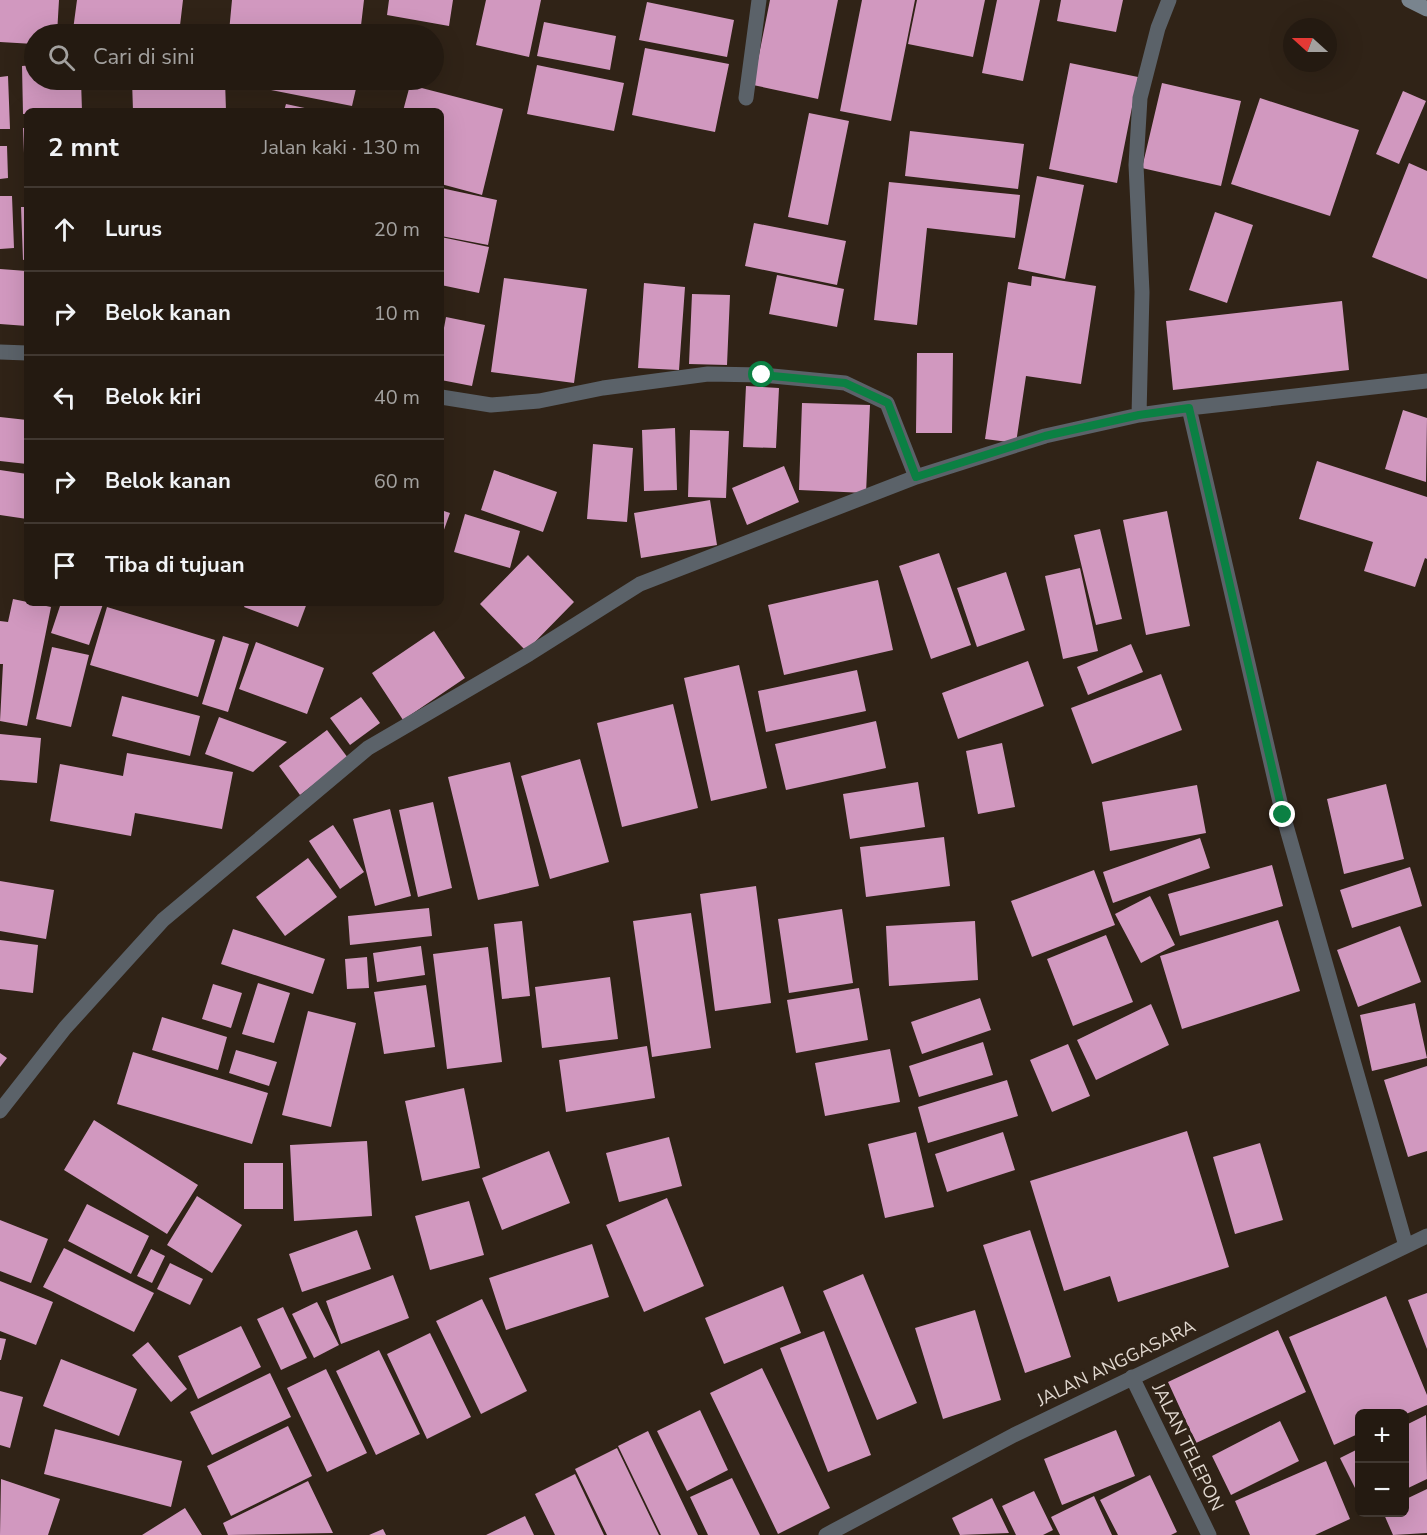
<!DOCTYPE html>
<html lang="id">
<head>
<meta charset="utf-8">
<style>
	body { margin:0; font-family:"Nunito Sans",sans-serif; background:#30271f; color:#f1f3f6 }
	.controls { position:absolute; right:18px; bottom:18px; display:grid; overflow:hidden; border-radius:9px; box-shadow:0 6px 24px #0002 }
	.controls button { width:54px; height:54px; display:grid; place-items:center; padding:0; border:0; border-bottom:2px solid #413831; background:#241a11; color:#f1f3f6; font:30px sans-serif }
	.compass { position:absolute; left:1283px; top:18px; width:54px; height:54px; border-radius:50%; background:#241a11; box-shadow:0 6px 24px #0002; rotate:291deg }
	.stop { position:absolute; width:18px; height:18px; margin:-14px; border:4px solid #0b8043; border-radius:50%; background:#fff }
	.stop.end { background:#0b8043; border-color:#fff; box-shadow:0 2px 6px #0008 }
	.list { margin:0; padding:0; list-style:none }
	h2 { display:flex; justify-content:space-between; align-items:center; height:78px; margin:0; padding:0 24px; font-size:26px }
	h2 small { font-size:20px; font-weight:400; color:#a3a19f }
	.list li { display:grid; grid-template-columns:39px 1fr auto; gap:18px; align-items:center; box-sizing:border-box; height:84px; padding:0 24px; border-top:2px solid #413831 }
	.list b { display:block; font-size:22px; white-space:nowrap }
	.list em { font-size:20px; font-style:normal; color:#a3a19f }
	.icon { flex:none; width:33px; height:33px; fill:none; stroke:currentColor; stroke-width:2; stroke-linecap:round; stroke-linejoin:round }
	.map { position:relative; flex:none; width:1427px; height:1535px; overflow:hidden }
	.search { position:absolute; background:#241a11; box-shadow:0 6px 24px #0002; left:24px; top:24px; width:420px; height:66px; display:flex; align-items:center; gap:15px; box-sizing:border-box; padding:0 21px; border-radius:33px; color:#a3a19f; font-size:22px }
	.panel { position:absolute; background:#241a11; box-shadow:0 6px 24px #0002; left:24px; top:108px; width:420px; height:498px; border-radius:9px }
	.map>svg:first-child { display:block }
	.building { fill:#d198bf }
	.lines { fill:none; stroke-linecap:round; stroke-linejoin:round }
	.street { stroke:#5b6269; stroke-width:15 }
	.secondary { stroke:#79848e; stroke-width:15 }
	.route { stroke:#0b8043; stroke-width:8 }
	.labels { text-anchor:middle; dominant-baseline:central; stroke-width:6; stroke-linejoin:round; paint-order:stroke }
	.street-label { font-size:18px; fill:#e1d8d0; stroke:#302317 }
</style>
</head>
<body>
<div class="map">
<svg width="1427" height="1535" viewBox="0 0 1427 1535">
	<rect width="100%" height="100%" fill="#302317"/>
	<path class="building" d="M 0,0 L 59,0 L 57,34 L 34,34 L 34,44 L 0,42 Z
		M 77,0 L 183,0 L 179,34 L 110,34 L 73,30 Z
		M 232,0 L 364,0 L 360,34 L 250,34 L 229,32 Z
		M 389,0 L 453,0 L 449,26 L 387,15 Z
		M 486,0 L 541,0 L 529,57 L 476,45 Z
		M 770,0 L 838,0 L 818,99 L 753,85 Z
		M 862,0 L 915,0 L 891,121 L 840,111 Z
		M 917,0 L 985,0 L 973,57 L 908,44 Z
		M 997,0 L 1040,0 L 1023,81 L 982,73 Z
		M 1061,0 L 1123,0 L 1116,32 L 1057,21 Z
		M 647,2 L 734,20 L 727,57 L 639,40 Z
		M 544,22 L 616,36 L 610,70 L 537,56 Z
		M 645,48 L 729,64 L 715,132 L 632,115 Z
		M 1070,63 L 1138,77 L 1117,183 L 1049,169 Z
		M 34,65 L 34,80 L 81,80 L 82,111 L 27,111 L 27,114 L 23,114 L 22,66 Z
		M 537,65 L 624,83 L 614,131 L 527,114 Z
		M 8,76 L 10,129 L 0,129 L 0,77 Z
		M 132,80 L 225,80 L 226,111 L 133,111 Z
		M 273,80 L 358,80 L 352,106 L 271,90 Z
		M 1162,83 L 1241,101 L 1221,186 L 1142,168 Z
		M 410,85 L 503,109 L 482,195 L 441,184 L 441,111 L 403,111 Z
		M 1403,91 L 1426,101 L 1399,164 L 1376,154 Z
		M 1260,98 L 1359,130 L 1330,216 L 1231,184 Z
		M 286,104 L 314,110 L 314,111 L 284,111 Z
		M 809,113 L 849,121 L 828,225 L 788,217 Z
		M 23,128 L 27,128 L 27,178 L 25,178 Z
		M 910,131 L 1024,144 L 1018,189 L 905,176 Z
		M 0,146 L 7,146 L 8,178 L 0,179 Z
		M 1409,163 L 1427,171 L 1427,279 L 1372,257 Z
		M 1037,176 L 1084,185 L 1065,279 L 1018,269 Z
		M 889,182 L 1020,195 L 1015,238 L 927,228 L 917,325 L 874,320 Z
		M 441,188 L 497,200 L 488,245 L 441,236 Z
		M 0,196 L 12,196 L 14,248 L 0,249 Z
		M 21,207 L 27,207 L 27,259 L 23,260 Z
		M 1215,212 L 1253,225 L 1227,303 L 1189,290 Z
		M 754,223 L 846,241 L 837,285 L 745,266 Z
		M 441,237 L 489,247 L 479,293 L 441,285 Z
		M 0,269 L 27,271 L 27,326 L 0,324 Z
		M 777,275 L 844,289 L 837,327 L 769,314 Z
		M 1032,276 L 1096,286 L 1081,384 L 1026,376 L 1016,443 L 985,439 L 1008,282 L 1031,286 Z
		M 504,278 L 587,289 L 574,383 L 491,372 Z
		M 644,283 L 685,287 L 679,370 L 638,368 Z
		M 692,294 L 730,295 L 727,365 L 689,364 Z
		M 1342,301 L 1349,370 L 1173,390 L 1166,321 Z
		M 446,317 L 485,325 L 472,386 L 441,380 L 441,344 Z
		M 917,353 L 953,353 L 952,433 L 916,433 Z
		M 746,386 L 779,388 L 776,448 L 743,447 Z
		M 802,403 L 870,405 L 866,493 L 799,490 Z
		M 1403,410 L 1427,418 L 1426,482 L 1385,469 Z
		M 0,417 L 27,420 L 27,464 L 0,461 Z
		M 675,428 L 677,490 L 644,491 L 642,430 Z
		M 690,430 L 729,431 L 726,498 L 688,497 Z
		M 593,444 L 633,448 L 627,522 L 587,519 Z
		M 1317,461 L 1427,497 L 1427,559 L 1425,558 L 1415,587 L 1364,571 L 1373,542 L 1299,519 Z
		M 784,466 L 799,502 L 747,525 L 732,488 Z
		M 0,470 L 27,474 L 27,519 L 0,515 Z
		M 494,470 L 557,492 L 543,532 L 481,510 Z
		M 710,500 L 717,545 L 641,558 L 634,513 Z
		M 441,510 L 450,513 L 441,538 Z
		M 1167,511 L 1190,626 L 1146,635 L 1123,520 Z
		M 465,514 L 520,531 L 510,568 L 454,552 Z
		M 1100,529 L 1122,619 L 1096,625 L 1074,535 Z
		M 939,553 L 971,645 L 931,659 L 899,566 Z
		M 528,555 L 574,602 L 526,651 L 480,604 Z
		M 1080,568 L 1098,651 L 1063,659 L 1045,576 Z
		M 1006,572 L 1025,630 L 977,647 L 957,588 Z
		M 878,580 L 893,650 L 784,675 L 768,605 Z
		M 13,599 L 51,607 L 27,726 L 0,721 L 3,664 L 0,664 L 0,621 L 8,622 Z
		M 61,603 L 103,604 L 89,645 L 51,633 Z
		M 246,603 L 307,603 L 298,627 L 244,607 Z
		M 107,607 L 215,640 L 198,697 L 90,665 Z
		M 434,631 L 465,678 L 403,720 L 372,673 Z
		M 223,636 L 249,644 L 228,712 L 202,704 Z
		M 256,642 L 324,668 L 307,714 L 239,689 Z
		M 1131,644 L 1143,672 L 1088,695 L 1077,667 Z
		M 52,647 L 89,655 L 71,727 L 36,719 Z
		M 1028,661 L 1044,706 L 958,739 L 942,693 Z
		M 739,665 L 767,788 L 711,801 L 684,678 Z
		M 857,670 L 866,711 L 766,732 L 758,691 Z
		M 1161,674 L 1182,730 L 1092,764 L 1071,708 Z
		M 122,696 L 200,716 L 190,756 L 112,736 Z
		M 361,697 L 380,723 L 350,745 L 330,718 Z
		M 673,704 L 698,808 L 622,827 L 597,723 Z
		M 219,717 L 287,742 L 253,772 L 205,754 Z
		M 876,721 L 886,768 L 786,790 L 775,744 Z
		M 327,730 L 348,758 L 300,795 L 279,766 Z
		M 0,734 L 41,738 L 37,783 L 0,780 Z
		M 1002,743 L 1015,807 L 978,814 L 966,751 Z
		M 127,753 L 233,772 L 222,829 L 135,813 L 131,836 L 50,821 L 60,764 L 123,776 Z
		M 580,759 L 609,862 L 550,879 L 521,776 Z
		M 510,762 L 539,886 L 478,900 L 448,777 Z
		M 918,782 L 925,827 L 850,839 L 843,794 Z
		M 1386,784 L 1404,859 L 1344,874 L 1327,799 Z
		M 1197,785 L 1206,833 L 1110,851 L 1102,802 Z
		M 433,802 L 452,888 L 418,897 L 399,810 Z
		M 390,809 L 411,896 L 375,906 L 353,819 Z
		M 333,825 L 364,872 L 340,889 L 309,841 Z
		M 944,837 L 950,886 L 866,897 L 860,847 Z
		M 1200,838 L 1210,868 L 1113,903 L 1103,872 Z
		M 308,858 L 337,897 L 285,936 L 256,897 Z
		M 1272,865 L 1283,906 L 1180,936 L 1168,894 Z
		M 1410,867 L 1422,906 L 1352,928 L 1340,890 Z
		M 1094,870 L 1115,925 L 1032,957 L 1011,901 Z
		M 0,881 L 54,890 L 46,939 L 0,931 Z
		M 756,886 L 771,1003 L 715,1011 L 700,894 Z
		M 1150,896 L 1175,945 L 1141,963 L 1115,914 Z
		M 429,908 L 432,936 L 350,945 L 348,916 Z
		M 842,909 L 853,983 L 789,993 L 778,919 Z
		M 691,913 L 711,1048 L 652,1057 L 633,921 Z
		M 1278,920 L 1300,991 L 1182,1029 L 1160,956 Z
		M 522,921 L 530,996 L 502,999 L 494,924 Z
		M 975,921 L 978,980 L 889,986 L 886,926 Z
		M 1400,926 L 1421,982 L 1358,1007 L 1337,950 Z
		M 233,929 L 325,959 L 313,994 L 221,964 Z
		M 1106,935 L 1133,1002 L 1073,1026 L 1047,959 Z
		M 0,940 L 38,945 L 33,993 L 0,989 Z
		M 421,946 L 425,975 L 377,982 L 373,953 Z
		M 488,947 L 502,1062 L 447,1069 L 433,954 Z
		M 367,957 L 369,988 L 347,989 L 345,959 Z
		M 610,977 L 618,1039 L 542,1048 L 535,987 Z
		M 258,983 L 290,993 L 274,1043 L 242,1034 Z
		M 213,984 L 242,993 L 231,1028 L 202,1019 Z
		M 426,985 L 435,1047 L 384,1054 L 374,992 Z
		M 859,988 L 868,1040 L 796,1053 L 787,1000 Z
		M 980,998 L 991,1030 L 922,1054 L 911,1022 Z
		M 1415,1003 L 1427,1058 L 1372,1071 L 1360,1015 Z
		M 1151,1004 L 1169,1045 L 1096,1080 L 1077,1040 Z
		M 308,1011 L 356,1023 L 331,1127 L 282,1115 Z
		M 162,1017 L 227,1037 L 218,1070 L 152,1050 Z
		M 983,1042 L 993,1075 L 919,1097 L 909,1066 Z
		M 1068,1044 L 1090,1096 L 1052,1112 L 1030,1060 Z
		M 647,1046 L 655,1098 L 566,1112 L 559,1060 Z
		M 890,1049 L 900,1102 L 825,1116 L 815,1063 Z
		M 236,1050 L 277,1062 L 269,1086 L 229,1073 Z
		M 133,1052 L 268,1093 L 252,1144 L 117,1104 Z
		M 0,1053 L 7,1058 L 0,1067 Z
		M 1427,1066 L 1427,1151 L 1408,1157 L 1384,1080 Z
		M 1007,1080 L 1018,1116 L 928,1143 L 918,1107 Z
		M 464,1088 L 480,1168 L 422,1181 L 405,1101 Z
		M 94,1120 L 198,1185 L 167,1234 L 64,1170 Z
		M 1187,1131 L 1229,1267 L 1118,1302 L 1110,1276 L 1064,1291 L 1030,1181 Z
		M 916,1132 L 934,1207 L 885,1218 L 868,1144 Z
		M 1003,1132 L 1015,1170 L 947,1192 L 935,1154 Z
		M 669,1137 L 682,1186 L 619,1202 L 606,1153 Z
		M 367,1141 L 372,1216 L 294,1221 L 290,1145 Z
		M 1260,1143 L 1283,1220 L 1235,1234 L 1213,1157 Z
		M 549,1151 L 570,1203 L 502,1230 L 482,1178 Z
		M 244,1163 L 283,1163 L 283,1209 L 244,1209 Z
		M 197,1196 L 242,1225 L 212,1273 L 167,1245 Z
		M 667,1198 L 704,1286 L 644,1312 L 606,1225 Z
		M 469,1201 L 484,1255 L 430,1270 L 415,1216 Z
		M 87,1204 L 149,1236 L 131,1274 L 68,1241 Z
		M 0,1220 L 48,1239 L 31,1283 L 0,1271 Z
		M 357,1230 L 371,1269 L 302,1292 L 289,1254 Z
		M 1030,1230 L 1071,1357 L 1025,1373 L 983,1245 Z
		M 592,1244 L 609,1297 L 506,1330 L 489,1278 Z
		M 64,1248 L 154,1293 L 134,1332 L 43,1287 Z
		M 151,1249 L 165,1256 L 152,1283 L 137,1276 Z
		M 170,1263 L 203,1279 L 190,1305 L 157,1289 Z
		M 863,1274 L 917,1403 L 877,1420 L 823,1291 Z
		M 393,1275 L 409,1318 L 341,1344 L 326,1301 Z
		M 0,1281 L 53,1302 L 36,1345 L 0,1331 Z
		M 783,1286 L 801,1333 L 724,1364 L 705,1318 Z
		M 1427,1293 L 1427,1349 L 1408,1300 Z
		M 1386,1296 L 1427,1395 L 1427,1405 L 1406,1414 L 1360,1414 L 1360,1433 L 1334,1445 L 1289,1337 Z
		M 482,1299 L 527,1391 L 481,1414 L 436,1321 Z
		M 317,1302 L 339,1345 L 314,1358 L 292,1314 Z
		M 283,1307 L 307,1358 L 281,1370 L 257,1319 Z
		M 975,1310 L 1001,1400 L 943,1419 L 915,1328 Z
		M 241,1326 L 261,1367 L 198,1399 L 178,1356 Z
		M 1278,1330 L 1306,1392 L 1196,1443 L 1168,1382 Z
		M 824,1331 L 871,1455 L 828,1472 L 780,1348 Z
		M 430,1333 L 471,1417 L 427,1439 L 387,1354 Z
		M 0,1338 L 6,1339 L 1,1360 L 0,1360 Z
		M 148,1342 L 187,1389 L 171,1402 L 132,1355 Z
		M 379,1350 L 420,1434 L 376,1455 L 336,1371 Z
		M 61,1359 L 137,1389 L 119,1436 L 43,1406 Z
		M 762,1368 L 830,1508 L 778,1534 L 710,1393 Z
		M 326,1369 L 367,1453 L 327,1472 L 287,1388 Z
		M 270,1373 L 291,1417 L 212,1455 L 190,1412 Z
		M 0,1391 L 23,1397 L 10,1448 L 0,1445 Z
		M 700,1410 L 728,1470 L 687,1491 L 657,1431 Z
		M 1426,1415 L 1427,1479 L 1404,1490 L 1404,1426 Z
		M 1280,1421 L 1299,1461 L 1231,1495 L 1212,1456 Z
		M 288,1426 L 312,1476 L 231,1516 L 207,1466 Z
		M 55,1429 L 182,1461 L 171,1507 L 44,1474 Z
		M 1116,1430 L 1135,1476 L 1062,1505 L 1044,1459 Z
		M 648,1431 L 698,1535 L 661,1535 L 618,1446 Z
		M 617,1448 L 659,1535 L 607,1535 L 575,1469 Z
		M 1360,1448 L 1360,1498 L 1340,1458 Z
		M 1326,1461 L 1350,1519 L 1315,1535 L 1250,1535 L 1235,1501 Z
		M 575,1474 L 604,1535 L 555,1535 L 535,1494 Z
		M 1150,1475 L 1177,1532 L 1171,1535 L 1118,1535 L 1100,1500 Z
		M 732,1478 L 760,1535 L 708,1535 L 690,1497 Z
		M 1,1479 L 60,1499 L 48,1535 L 0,1535 Z
		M 308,1481 L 333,1533 L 228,1535 L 223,1523 Z
		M 1427,1489 L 1427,1533 L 1393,1535 L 1383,1512 L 1404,1512 L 1404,1500 Z
		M 1034,1491 L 1053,1530 L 1043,1535 L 1016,1535 L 1002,1506 Z
		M 1094,1496 L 1112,1535 L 1060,1535 L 1051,1517 Z
		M 992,1498 L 1009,1533 L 960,1535 L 952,1518 Z
		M 185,1508 L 202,1535 L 142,1535 Z
		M 525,1516 L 534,1535 L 486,1535 Z
		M 383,1529 L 386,1535 L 369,1535 Z"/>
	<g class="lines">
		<path class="street" d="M 746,98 L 759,0
			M 0,352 L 27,353
			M 441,397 L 491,405 L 539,401 L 603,388 L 708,374 L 762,375 L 845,383 L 887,403 L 916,477
			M 1189,408 L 1283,815 L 1406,1246
			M 1139,415 L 1142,292 L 1136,165 L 1140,98 L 1158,28 L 1169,0
			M 0,1111 L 65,1028 L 163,920 L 368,748 L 529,654 L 640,584 L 916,477 L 1045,436 L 1139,415 L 1189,408 L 1427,381
			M 1132,1377 L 1209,1535
			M 826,1535 L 1014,1435 L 1427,1236"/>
		<path class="secondary" d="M 1409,0 L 1427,9"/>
	</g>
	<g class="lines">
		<path class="route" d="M 762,375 L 845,383 L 888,403 L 916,477 L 1045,436 L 1139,415 L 1189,408 L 1283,815"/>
	</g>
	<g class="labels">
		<g class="street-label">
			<text transform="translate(1116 1363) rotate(-26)">JALAN ANGGASARA</text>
			<text transform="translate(1188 1447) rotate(64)">JALAN TELEPON</text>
		</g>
	</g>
</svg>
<div class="controls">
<button>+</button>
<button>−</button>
</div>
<svg class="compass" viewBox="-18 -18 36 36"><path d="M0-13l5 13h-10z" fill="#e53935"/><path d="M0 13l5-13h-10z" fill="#a3a19f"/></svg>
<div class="stop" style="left:762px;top:375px"></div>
<div class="stop end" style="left:1283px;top:815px"></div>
<div class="search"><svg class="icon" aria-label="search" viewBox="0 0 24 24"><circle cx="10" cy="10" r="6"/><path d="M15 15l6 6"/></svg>Cari di sini</div>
<section class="panel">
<h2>2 mnt<small>Jalan kaki · 130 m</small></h2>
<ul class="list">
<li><svg class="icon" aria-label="ahead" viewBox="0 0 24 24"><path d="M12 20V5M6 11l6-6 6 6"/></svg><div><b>Lurus</b></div><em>20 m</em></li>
<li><svg class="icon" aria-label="right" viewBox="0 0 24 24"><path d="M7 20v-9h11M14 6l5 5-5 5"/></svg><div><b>Belok kanan</b></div><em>10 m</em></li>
<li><svg class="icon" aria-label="left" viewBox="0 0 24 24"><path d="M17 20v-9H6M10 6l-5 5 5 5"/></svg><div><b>Belok kiri</b></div><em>40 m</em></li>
<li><svg class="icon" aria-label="right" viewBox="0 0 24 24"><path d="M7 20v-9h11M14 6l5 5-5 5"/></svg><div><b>Belok kanan</b></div><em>60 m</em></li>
<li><svg class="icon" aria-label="arrive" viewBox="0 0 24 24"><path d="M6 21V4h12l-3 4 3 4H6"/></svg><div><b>Tiba di tujuan</b></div></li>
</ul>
</section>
</div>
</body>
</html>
